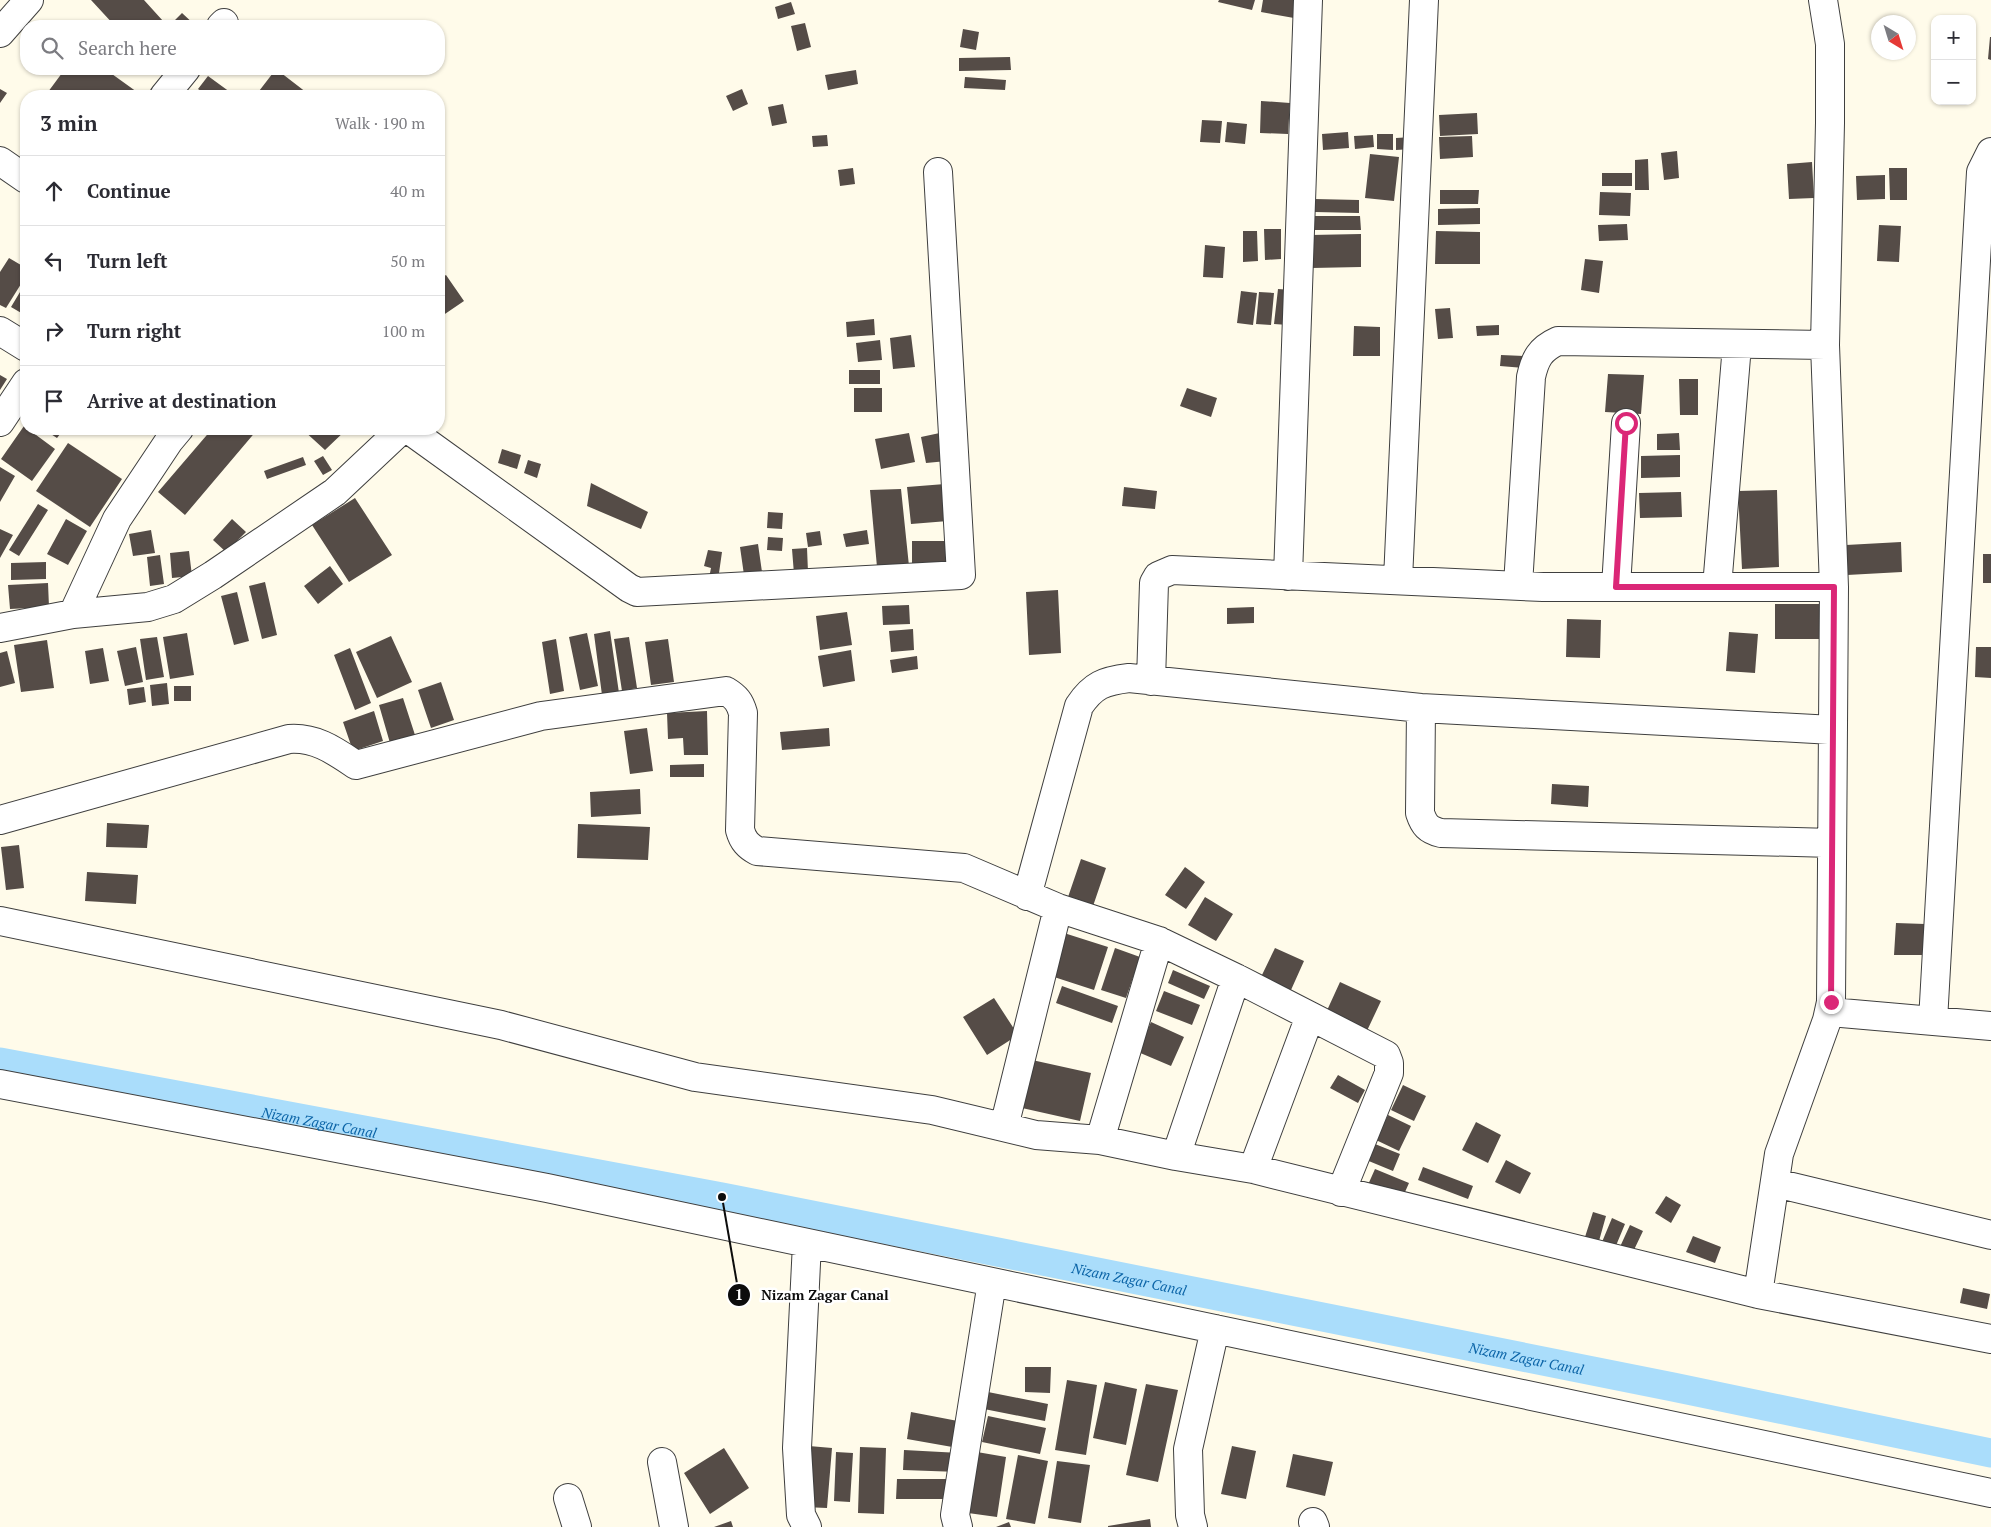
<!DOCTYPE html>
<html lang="en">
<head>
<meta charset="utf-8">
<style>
	body { margin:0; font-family:"PT Serif",serif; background:#f7f7f7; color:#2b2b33 }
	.controls { position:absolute; right:15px; top:15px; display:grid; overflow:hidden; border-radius:10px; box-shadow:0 1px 4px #0004 }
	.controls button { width:45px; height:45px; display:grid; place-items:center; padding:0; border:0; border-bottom:1px solid #e1e1e2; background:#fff; color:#2b2b33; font:25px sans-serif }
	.compass { position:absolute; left:1871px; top:15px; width:45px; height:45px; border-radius:50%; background:#fff; box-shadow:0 1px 4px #0004; rotate:142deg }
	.stop { position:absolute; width:15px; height:15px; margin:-11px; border:4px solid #db2777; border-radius:50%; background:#fff }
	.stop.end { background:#db2777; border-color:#fff; box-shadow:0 1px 5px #0008 }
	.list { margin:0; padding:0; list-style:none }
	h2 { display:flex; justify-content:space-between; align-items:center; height:65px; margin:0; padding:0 20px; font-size:21px }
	h2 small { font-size:16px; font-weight:400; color:#7c7c81 }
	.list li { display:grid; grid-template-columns:32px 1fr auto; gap:15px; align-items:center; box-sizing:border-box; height:70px; padding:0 20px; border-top:1px solid #e1e1e2 }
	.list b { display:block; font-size:19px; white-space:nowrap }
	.list em { font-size:16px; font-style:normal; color:#7c7c81 }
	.icon { flex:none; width:28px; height:28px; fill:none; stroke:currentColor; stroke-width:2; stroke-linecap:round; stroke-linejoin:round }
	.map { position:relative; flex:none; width:1991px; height:1527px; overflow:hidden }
	.search { position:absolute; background:#fff; box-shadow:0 1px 4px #0004; left:20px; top:20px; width:425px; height:55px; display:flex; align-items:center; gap:12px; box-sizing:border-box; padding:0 18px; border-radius:20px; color:#7c7c81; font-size:19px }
	.panel { position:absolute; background:#fff; box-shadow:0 1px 4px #0004; left:20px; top:90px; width:425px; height:345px; border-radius:20px }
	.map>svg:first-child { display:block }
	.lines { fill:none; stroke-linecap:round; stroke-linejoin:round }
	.canal { stroke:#aaddfb; stroke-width:29 }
	.building { fill:#554c47 }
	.minor-casing { stroke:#3f3f3f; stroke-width:30 }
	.minor { stroke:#fff; stroke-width:28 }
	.route { stroke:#db2777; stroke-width:6 }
	.labels { text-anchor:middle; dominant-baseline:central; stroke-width:5; stroke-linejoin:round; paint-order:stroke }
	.water-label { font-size:14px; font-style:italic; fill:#0b64a7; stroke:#fff }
	.leader { fill:none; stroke:#0c0c0c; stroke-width:2 }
	.callout-dot { fill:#0c0c0c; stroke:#fff; stroke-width:2 }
	.mark-label { font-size:15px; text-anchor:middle; font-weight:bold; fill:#fff }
	.callout-label { font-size:14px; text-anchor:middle; font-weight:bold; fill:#0c0c0c; stroke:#fff; stroke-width:5; stroke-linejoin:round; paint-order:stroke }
</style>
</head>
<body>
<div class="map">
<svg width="1991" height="1527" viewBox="0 0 1991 1527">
	<rect width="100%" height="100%" fill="#fffbea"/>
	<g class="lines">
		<path class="canal" id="s1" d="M 0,1062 L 722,1197 L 1673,1387 L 1991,1453"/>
	</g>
	<path class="building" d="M 91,0 L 144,0 L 163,21 L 157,26 L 115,26 Z
		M 1219,0 L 1255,0 L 1252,10 L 1218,2 Z
		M 1263,0 L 1297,0 L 1294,18 L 1261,12 Z
		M 791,2 L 795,14 L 778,19 L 775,7 Z
		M 182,13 L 196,26 L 169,26 Z
		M 805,23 L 811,47 L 797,51 L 791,26 Z
		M 963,29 L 979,32 L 976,50 L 960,47 Z
		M 1990,37 L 1991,37 L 1991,60 L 1988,59 Z
		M 1010,57 L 1011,70 L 959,71 L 959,58 Z
		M 65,69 L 105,69 L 137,92 L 133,96 L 45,96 Z
		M 276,69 L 311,96 L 258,96 L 256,95 Z
		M 856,70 L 858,84 L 828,90 L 825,75 Z
		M 208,76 L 234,95 L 232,96 L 208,96 L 198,89 Z
		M 965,77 L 1006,80 L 1005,90 L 964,88 Z
		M 0,89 L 7,93 L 0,103 Z
		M 742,89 L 748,104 L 733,111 L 726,96 Z
		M 1261,101 L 1290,103 L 1288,134 L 1260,133 Z
		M 783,104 L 787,123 L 772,126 L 768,107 Z
		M 1477,113 L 1478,134 L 1440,136 L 1439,115 Z
		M 1202,120 L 1222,121 L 1220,143 L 1200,142 Z
		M 1227,122 L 1247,124 L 1245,144 L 1225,142 Z
		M 1348,132 L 1349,148 L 1323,150 L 1322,134 Z
		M 1377,134 L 1393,134 L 1393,150 L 1377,149 Z
		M 827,135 L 828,146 L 813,147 L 812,136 Z
		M 1373,135 L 1374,147 L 1355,149 L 1354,136 Z
		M 1472,136 L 1473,157 L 1440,159 L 1439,137 Z
		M 1412,137 L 1412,149 L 1396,150 L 1396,138 Z
		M 1677,151 L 1679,178 L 1664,180 L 1661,153 Z
		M 1370,154 L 1399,157 L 1394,201 L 1365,198 Z
		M 1648,159 L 1649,190 L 1635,190 L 1635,160 Z
		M 1812,162 L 1814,198 L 1789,199 L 1787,164 Z
		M 853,168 L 855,184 L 840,186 L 838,170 Z
		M 1889,168 L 1907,168 L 1907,200 L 1890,200 Z
		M 1602,173 L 1632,173 L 1632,186 L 1602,186 Z
		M 1885,175 L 1885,199 L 1857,200 L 1856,176 Z
		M 1440,190 L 1479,190 L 1478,204 L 1440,204 Z
		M 1600,192 L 1631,193 L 1630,216 L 1599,215 Z
		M 1315,199 L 1359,200 L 1359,213 L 1315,212 Z
		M 1480,208 L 1480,224 L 1438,225 L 1438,209 Z
		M 1311,216 L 1360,216 L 1361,230 L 1311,230 Z
		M 1627,224 L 1628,240 L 1599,241 L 1598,225 Z
		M 1879,225 L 1901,226 L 1899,262 L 1877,261 Z
		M 1264,229 L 1281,229 L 1281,259 L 1265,260 Z
		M 1243,231 L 1257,231 L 1258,261 L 1243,262 Z
		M 1436,231 L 1480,232 L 1480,264 L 1435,264 Z
		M 1361,234 L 1361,267 L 1312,268 L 1311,235 Z
		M 1205,245 L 1225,247 L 1223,278 L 1203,277 Z
		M 9,258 L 26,268 L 26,276 L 6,308 L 0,305 L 0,272 Z
		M 1585,259 L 1603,261 L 1599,293 L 1581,290 Z
		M 446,275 L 464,301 L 439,318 L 439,279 Z
		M 26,282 L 26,309 L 23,314 L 11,307 Z
		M 1278,289 L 1292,290 L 1288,325 L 1274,324 Z
		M 1241,291 L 1257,293 L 1253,325 L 1237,323 Z
		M 1259,292 L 1274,293 L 1271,325 L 1256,324 Z
		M 1450,308 L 1453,338 L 1438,339 L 1435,309 Z
		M 874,319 L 875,335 L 847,337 L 846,322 Z
		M 1499,325 L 1499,335 L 1477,336 L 1476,326 Z
		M 1354,326 L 1380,327 L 1380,356 L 1353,356 Z
		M 911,335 L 915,367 L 893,369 L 890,338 Z
		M 880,340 L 882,360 L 858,362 L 856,343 Z
		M 1501,355 L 1524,356 L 1524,368 L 1500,366 Z
		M 849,370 L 880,370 L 880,384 L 849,384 Z
		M 1608,374 L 1644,375 L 1641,414 L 1605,412 Z
		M 0,375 L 7,379 L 0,390 Z
		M 1679,379 L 1698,379 L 1698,415 L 1680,415 Z
		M 854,388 L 882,388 L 882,412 L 854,412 Z
		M 1187,388 L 1217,398 L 1211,417 L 1180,406 Z
		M 26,402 L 26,418 L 19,413 Z
		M 24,426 L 55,449 L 32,481 L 1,459 Z
		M 43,429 L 64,429 L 57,438 Z
		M 212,429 L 258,429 L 185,515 L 158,492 Z
		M 302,429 L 347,429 L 325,450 Z
		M 949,431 L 947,461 L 926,463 L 921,437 Z
		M 909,433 L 915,462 L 881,469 L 875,439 Z
		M 1679,433 L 1680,450 L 1657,450 L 1657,434 Z
		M 68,443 L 122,479 L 90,527 L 36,491 Z
		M 502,449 L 521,455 L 517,469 L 498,463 Z
		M 1680,455 L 1680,477 L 1641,478 L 1641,456 Z
		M 323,456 L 332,470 L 323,475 L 314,461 Z
		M 303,457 L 306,465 L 267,479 L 264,471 Z
		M 528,460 L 541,464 L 537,478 L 524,473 Z
		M 0,467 L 15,476 L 0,502 Z
		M 591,483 L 648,512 L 641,529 L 587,506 Z
		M 945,484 L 948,521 L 911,524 L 907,487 Z
		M 1124,487 L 1157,491 L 1155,509 L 1122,506 Z
		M 901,489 L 909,566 L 877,567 L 870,490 Z
		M 1777,490 L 1779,567 L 1742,569 L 1738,491 Z
		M 1681,492 L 1682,517 L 1640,518 L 1639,493 Z
		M 355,498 L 392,555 L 349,582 L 312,525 Z
		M 38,504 L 48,510 L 19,556 L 9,550 Z
		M 768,512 L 783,513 L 782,529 L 767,528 Z
		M 66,519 L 87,531 L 68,565 L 47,554 Z
		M 232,519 L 246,532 L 226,552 L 213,540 Z
		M 0,529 L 13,535 L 0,558 Z
		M 151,530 L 155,553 L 133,556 L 129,534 Z
		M 867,530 L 869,544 L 846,547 L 843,534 Z
		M 820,531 L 822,545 L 808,547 L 806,533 Z
		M 768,537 L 783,538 L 782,551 L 767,550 Z
		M 912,541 L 946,541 L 946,570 L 912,570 Z
		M 1901,542 L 1902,572 L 1847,575 L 1846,545 Z
		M 758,544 L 762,572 L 744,575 L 740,547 Z
		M 807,548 L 808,572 L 794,574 L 792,549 Z
		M 708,550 L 722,552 L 718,580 L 709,578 L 711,568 L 704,566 Z
		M 189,551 L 192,576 L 172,578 L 170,553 Z
		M 1983,554 L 1991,554 L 1991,583 L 1983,583 Z
		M 160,555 L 164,584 L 150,586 L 147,557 Z
		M 46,562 L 46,579 L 11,580 L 11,563 Z
		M 330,566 L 343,584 L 318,604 L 304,586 Z
		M 265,582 L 277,635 L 262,639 L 249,586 Z
		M 48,583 L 49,607 L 10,609 L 8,585 Z
		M 1058,590 L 1061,653 L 1029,655 L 1026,592 Z
		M 237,592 L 249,641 L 234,645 L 221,596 Z
		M 1775,604 L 1820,604 L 1820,639 L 1775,639 Z
		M 909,605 L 910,624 L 883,625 L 882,606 Z
		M 1254,607 L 1254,623 L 1227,624 L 1227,608 Z
		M 847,612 L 852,645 L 820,650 L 816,616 Z
		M 1567,619 L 1601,620 L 1600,658 L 1566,657 Z
		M 913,629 L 914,650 L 891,652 L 889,631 Z
		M 610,631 L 619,693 L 602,695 L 594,634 Z
		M 1729,632 L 1758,634 L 1755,673 L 1726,671 Z
		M 187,633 L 194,675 L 170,679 L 163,637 Z
		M 587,633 L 598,686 L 580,690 L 569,637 Z
		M 391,636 L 412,682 L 377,698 L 356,652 Z
		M 157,637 L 164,677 L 146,680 L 140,639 Z
		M 629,637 L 637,688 L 622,691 L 614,639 Z
		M 556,639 L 564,691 L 550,694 L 542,642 Z
		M 668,639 L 674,682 L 651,685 L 645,642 Z
		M 47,640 L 54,688 L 21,692 L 14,645 Z
		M 136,647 L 143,682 L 125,686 L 117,651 Z
		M 1976,647 L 1991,647 L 1991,678 L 1975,677 Z
		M 103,648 L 109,681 L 90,684 L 85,651 Z
		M 350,648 L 371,703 L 355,710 L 334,655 Z
		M 851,650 L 855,681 L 823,687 L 818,656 Z
		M 7,651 L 15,683 L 0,687 L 0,653 Z
		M 917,656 L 918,669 L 892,673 L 890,660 Z
		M 441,682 L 454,720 L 431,728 L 418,690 Z
		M 167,683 L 169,704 L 152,706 L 150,685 Z
		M 174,686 L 191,686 L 191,701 L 174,701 Z
		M 144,687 L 146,702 L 129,705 L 127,689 Z
		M 403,698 L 415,735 L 390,743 L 379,705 Z
		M 374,711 L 383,741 L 353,751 L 343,722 Z
		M 707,711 L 708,755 L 684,755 L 683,738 L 668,739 L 667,713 Z
		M 647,728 L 653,771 L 630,774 L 624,731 Z
		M 829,728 L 830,746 L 782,750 L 780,732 Z
		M 704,764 L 704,777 L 670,777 L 670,765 Z
		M 1552,784 L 1589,786 L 1588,807 L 1551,804 Z
		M 640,789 L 641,814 L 591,817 L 590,792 Z
		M 107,823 L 149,825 L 147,848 L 106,847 Z
		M 578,824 L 650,827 L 648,860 L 577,858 Z
		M 19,845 L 24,888 L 6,890 L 1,847 Z
		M 1081,859 L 1106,868 L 1092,909 L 1067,900 Z
		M 1185,867 L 1205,882 L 1186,909 L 1165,895 Z
		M 87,872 L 138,875 L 136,904 L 85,901 Z
		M 1205,897 L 1233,914 L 1216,941 L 1188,925 Z
		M 1896,923 L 1925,924 L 1924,955 L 1894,955 Z
		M 1064,933 L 1108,947 L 1094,990 L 1051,976 Z
		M 1115,948 L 1140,957 L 1126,998 L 1101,990 Z
		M 1275,948 L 1304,961 L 1291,990 L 1261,977 Z
		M 1173,970 L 1210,986 L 1204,999 L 1168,983 Z
		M 1340,982 L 1381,1001 L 1365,1035 L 1324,1017 Z
		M 1062,986 L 1118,1006 L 1112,1023 L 1056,1003 Z
		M 1164,991 L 1200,1005 L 1192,1025 L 1156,1011 Z
		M 994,998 L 1018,1035 L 987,1055 L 963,1017 Z
		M 1151,1022 L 1184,1037 L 1171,1066 L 1138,1052 Z
		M 1032,1060 L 1091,1073 L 1080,1121 L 1022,1108 Z
		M 1338,1075 L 1365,1090 L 1358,1103 L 1330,1088 Z
		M 1403,1085 L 1426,1096 L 1414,1121 L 1391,1110 Z
		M 1388,1115 L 1411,1126 L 1399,1151 L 1376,1140 Z
		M 1476,1122 L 1501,1135 L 1488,1163 L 1462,1150 Z
		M 1365,1140 L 1400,1154 L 1393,1171 L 1359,1157 Z
		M 1506,1160 L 1531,1173 L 1520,1194 L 1495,1182 Z
		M 1423,1167 L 1473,1186 L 1468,1199 L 1418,1180 Z
		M 1375,1169 L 1409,1183 L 1401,1201 L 1367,1187 Z
		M 1666,1196 L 1681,1205 L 1671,1223 L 1655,1213 Z
		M 1593,1212 L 1606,1216 L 1599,1241 L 1585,1237 Z
		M 1612,1218 L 1625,1224 L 1615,1248 L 1602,1242 Z
		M 1630,1225 L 1643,1231 L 1632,1254 L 1619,1249 Z
		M 1693,1236 L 1721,1247 L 1715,1263 L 1686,1252 Z
		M 1963,1288 L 1990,1294 L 1987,1309 L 1960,1303 Z
		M 1025,1367 L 1051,1367 L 1050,1393 L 1025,1392 Z
		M 1067,1380 L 1097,1385 L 1086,1455 L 1055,1450 Z
		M 1105,1382 L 1137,1389 L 1126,1445 L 1093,1438 Z
		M 1146,1384 L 1178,1390 L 1158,1482 L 1126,1475 Z
		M 988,1392 L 1048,1404 L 1045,1421 L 984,1409 Z
		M 911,1412 L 963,1422 L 958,1448 L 907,1439 Z
		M 988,1416 L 1046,1428 L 1040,1454 L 982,1442 Z
		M 809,1446 L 832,1448 L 827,1508 L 804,1507 Z
		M 1232,1446 L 1256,1451 L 1246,1499 L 1221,1494 Z
		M 860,1447 L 886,1448 L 884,1514 L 858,1513 Z
		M 724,1448 L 749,1488 L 710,1514 L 684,1473 Z
		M 904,1450 L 960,1453 L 959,1472 L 903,1470 Z
		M 836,1452 L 853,1453 L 850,1502 L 834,1501 Z
		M 977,1452 L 1006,1457 L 997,1517 L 968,1513 Z
		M 1293,1454 L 1333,1462 L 1325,1496 L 1286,1487 Z
		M 1018,1455 L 1048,1461 L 1035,1524 L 1006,1519 Z
		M 1057,1461 L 1090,1465 L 1081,1523 L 1048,1518 Z
		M 897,1479 L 954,1479 L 953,1499 L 896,1499 Z
		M 1150,1519 L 1151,1527 L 1108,1527 L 1108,1526 Z
		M 731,1521 L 733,1527 L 714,1527 Z
		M 1009,1522 L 1011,1527 L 996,1527 Z"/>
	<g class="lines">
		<defs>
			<path id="minor" d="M 221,26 L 224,23
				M 0,33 L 29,0
				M 164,96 L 186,69
				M 0,161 L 26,179
				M 0,331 L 26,347
				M 0,422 L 26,383
				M 408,429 L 629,588 L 637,592 L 961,575 L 938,172
				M 1288,576 L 1308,0
				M 1398,580 L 1424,0
				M 1518,585 L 1531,377 C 1535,359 1540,349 1558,341 L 1825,345
				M 1616,587 L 1626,423
				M 1717,587 L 1737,345
				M 73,614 L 117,519 L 169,441 L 179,429
				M 0,628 L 73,614 L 148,607 L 174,599 L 213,575 L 335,492 L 402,429
				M 1151,681 L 1154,583 L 1158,576 L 1172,570 L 1543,587 L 1834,587
				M 1421,708 L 1420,813 C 1424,825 1428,830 1441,833 L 1832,843
				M 0,820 L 289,739 C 316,737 335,751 356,765 L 541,716 L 726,691 C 736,697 740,702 743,713 L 740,830 C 743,841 748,846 757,851 L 964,868 L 1058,908 L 1159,941 L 1236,978 L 1386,1055 L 1389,1063 L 1389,1073 L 1341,1192
				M 1027,896 L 1079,706 C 1093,685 1104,681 1129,678 L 1421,708 L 1833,730
				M 0,921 L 501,1025 L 695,1077 L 932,1110 L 1036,1135 L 1100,1140 L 1176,1156 L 1253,1169 L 1758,1294 L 1991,1339
				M 1830,1012 L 1991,1026
				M 1933,1021 L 1981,172 L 1991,152
				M 0,1084 L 547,1188 L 1991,1493
				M 1004,1127 L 1058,908
				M 1100,1140 L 1159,941
				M 1176,1156 L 1236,978
				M 1253,1169 L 1310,1016
				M 1776,1183 L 1991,1235
				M 1758,1294 L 1779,1154 L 1827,1020 L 1831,1002 L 1834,587 L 1825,345 L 1830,123 L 1830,44 L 1823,0
				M 662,1462 L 674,1527
				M 568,1498 L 577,1527
				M 1313,1522 L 1315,1527
				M 807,1527 L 801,1515 L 797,1448 L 807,1243
				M 958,1527 L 955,1515 L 957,1502 L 992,1282
				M 1193,1527 L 1190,1515 L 1188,1449 L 1215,1329"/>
		</defs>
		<use href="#minor" class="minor-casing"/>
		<use href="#minor" class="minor"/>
	</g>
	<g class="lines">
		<path class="route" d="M 1626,423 L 1616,587 L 1834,587 L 1831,1002"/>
	</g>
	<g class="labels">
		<g class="water-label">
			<text stroke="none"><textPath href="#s1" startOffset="325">Nizam Zagar Canal</textPath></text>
			<text stroke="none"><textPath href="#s1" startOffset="1150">Nizam Zagar Canal</textPath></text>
			<text stroke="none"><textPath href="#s1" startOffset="1555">Nizam Zagar Canal</textPath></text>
		</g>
	</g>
	<path class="leader" d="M722 1197L739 1295"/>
	<g class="callout-dot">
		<circle cx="722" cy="1197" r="5"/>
		<circle cx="739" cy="1295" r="12"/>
	</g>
	<g class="mark-label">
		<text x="739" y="1300">1</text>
	</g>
	<g class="callout-label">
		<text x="825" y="1300">Nizam Zagar Canal</text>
	</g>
</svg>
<div class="controls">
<button>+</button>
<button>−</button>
</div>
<svg class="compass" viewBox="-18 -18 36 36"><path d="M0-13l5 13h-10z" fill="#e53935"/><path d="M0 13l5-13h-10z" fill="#7c7c81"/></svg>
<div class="stop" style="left:1626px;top:423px"></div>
<div class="stop end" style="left:1831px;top:1002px"></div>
<div class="search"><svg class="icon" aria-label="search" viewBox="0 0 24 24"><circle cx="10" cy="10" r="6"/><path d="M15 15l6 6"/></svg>Search here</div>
<section class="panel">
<h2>3 min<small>Walk · 190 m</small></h2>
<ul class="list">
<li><svg class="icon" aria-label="ahead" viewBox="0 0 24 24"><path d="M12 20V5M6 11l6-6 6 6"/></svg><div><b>Continue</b></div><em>40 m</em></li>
<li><svg class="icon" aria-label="left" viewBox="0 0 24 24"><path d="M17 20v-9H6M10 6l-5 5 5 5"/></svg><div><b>Turn left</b></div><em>50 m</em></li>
<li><svg class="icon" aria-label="right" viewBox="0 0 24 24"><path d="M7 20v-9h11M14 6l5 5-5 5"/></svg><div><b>Turn right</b></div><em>100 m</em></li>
<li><svg class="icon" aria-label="arrive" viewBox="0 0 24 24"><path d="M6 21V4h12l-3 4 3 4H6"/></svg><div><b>Arrive at destination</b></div></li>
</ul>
</section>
</div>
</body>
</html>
